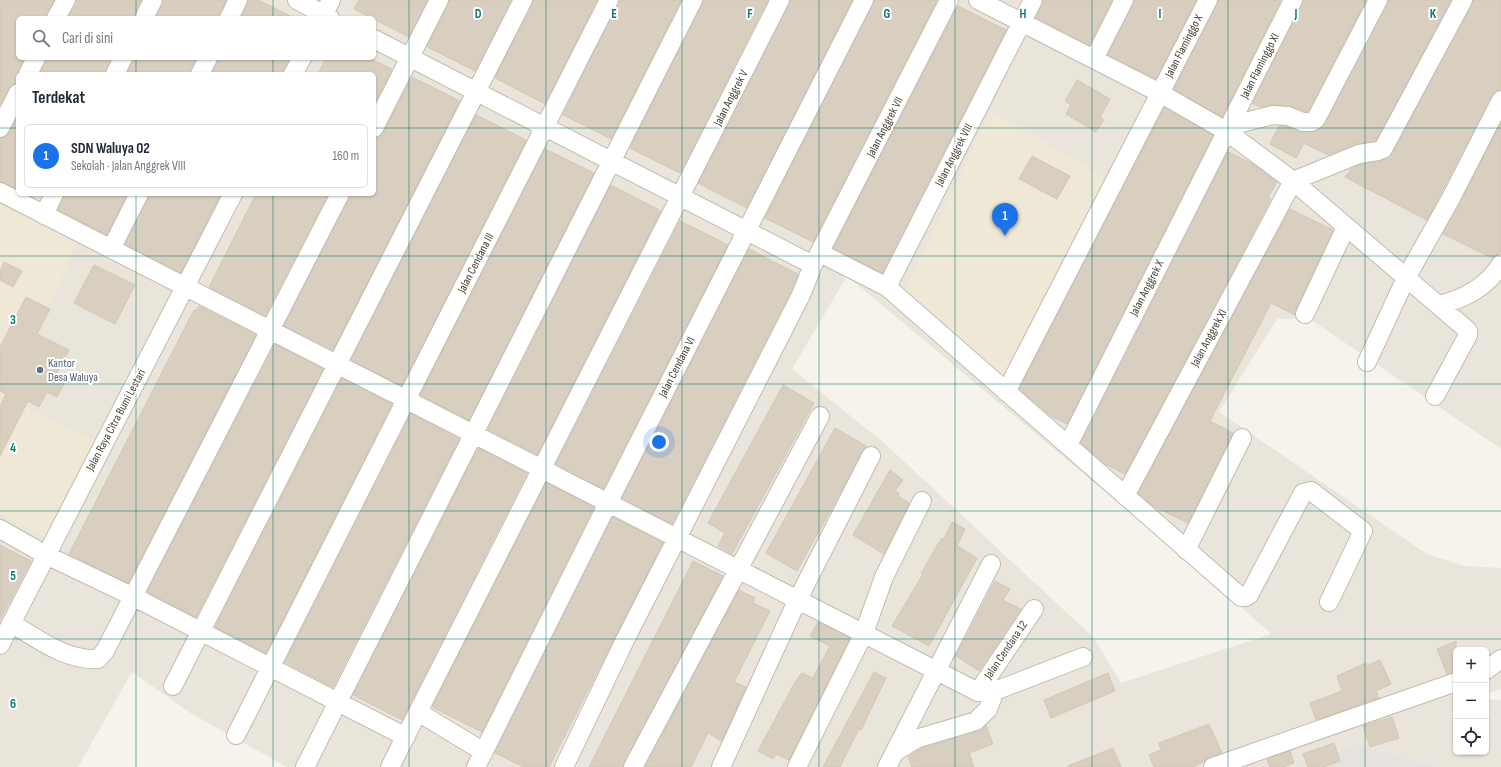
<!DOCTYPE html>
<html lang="id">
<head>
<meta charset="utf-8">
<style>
	body { margin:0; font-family:"Sofia Sans Condensed",sans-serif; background:#f6f6f7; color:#1f2937 }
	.controls { position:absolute; right:12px; bottom:12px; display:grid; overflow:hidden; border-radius:6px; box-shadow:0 1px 3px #0004 }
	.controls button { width:36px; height:36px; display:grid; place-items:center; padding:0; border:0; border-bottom:1px solid #e0e1e3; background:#fff; color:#1f2937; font:20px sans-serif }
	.you { position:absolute; left:659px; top:442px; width:14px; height:14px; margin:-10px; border:3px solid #fff; border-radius:50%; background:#1a73e8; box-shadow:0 0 0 6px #1a73e833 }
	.badge { display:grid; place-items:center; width:26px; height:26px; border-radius:50%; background:#1a73e8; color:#fff; font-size:13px; font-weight:700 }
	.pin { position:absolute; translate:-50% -33px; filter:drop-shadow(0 1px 2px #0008) }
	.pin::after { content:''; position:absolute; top:21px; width:14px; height:12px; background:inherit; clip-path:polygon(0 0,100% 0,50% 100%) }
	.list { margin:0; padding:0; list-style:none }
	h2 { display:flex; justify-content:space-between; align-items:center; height:52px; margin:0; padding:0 16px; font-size:17px }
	h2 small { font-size:13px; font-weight:400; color:#747a83 }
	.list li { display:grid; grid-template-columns:26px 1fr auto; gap:12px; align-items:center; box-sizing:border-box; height:64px; margin:0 8px 8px; padding:0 8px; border:1px solid #e0e1e3; border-radius:6px }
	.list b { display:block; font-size:15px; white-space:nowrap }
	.list p { margin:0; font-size:13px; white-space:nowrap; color:#747a83 }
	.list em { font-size:13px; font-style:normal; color:#747a83 }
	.icon { flex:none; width:22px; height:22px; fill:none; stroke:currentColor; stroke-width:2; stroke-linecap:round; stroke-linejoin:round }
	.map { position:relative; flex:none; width:1501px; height:767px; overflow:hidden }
	.search { position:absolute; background:#fff; box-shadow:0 1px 3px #0004; left:16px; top:16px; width:360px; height:44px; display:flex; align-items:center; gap:10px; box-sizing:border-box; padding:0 14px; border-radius:6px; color:#747a83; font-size:15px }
	.panel { position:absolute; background:#fff; box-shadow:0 1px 3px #0004; left:16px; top:72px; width:360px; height:124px; border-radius:6px }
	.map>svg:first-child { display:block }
	.residential { fill:#eae5da; fill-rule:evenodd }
	.industrial { fill:#e6e2dd }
	.education { fill:#efe8d6 }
	.building { fill:#d8cfc1; stroke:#d3c7b4 }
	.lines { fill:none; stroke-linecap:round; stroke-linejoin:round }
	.minor-casing { stroke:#c2bbae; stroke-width:20 }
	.minor { stroke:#fff; stroke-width:18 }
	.grid { fill:none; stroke:#0f766e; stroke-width:1; stroke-opacity:0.55 }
	.service-dot { fill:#5c6f8a; stroke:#fff; stroke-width:1.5 }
	.labels { text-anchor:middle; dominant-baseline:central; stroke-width:4; stroke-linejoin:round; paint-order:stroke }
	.street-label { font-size:12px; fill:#4b4439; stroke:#fff }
	.service-label { font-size:12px; fill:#4e5e75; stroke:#fff; text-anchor:start }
	.grid-label { font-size:13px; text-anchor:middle; font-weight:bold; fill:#0f766e; stroke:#fff; stroke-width:4; stroke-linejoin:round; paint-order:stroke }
</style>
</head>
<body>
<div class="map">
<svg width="1501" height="767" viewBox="0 0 1501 767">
	<rect width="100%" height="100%" fill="#f6f3ec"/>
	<path class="residential" d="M 0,0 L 1501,0 L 1501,449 L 1310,319 L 1277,319 L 1219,412 L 1427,554 L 1464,566 L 1501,568 L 1501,689 L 1486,694 L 1486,650 L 1456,650 L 1456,752 L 1486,752 L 1486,699 L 1501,700 L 1501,767 L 1440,767 L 1357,744 L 1294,767 L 287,767 L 192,714 L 132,672 L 78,767 L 0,767 ZM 18,18 L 374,18 L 374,58 L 18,58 ZM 18,74 L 374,74 L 374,194 L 18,194 ZM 847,276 L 1220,588 L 1271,634 L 1121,683 L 1094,638 L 883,442 L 792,369 Z"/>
	<path class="industrial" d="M 1357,744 L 1440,767 L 1294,767 Z"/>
	<path class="education" d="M 991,111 L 1108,180 L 1004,380 L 904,292 Z
		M 0,196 L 81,235 L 7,397 L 99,442 L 50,540 L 0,513 Z"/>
	<path class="building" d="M 0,0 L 54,0 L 46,18 L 18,18 L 18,58 L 24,58 L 18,70 L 18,83 L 13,84 L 9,88 L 0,105 Z
		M 76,0 L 141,0 L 134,18 L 68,18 Z
		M 163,0 L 226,0 L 219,18 L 156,18 Z
		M 248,0 L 258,0 L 294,18 L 241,18 Z
		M 359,0 L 427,0 L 409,37 L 354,9 Z
		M 449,0 L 511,0 L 475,71 L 427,47 Z
		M 533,0 L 597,0 L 545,104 L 495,78 Z
		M 619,0 L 681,0 L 611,139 L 563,115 Z
		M 703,0 L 768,0 L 680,173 L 630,148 Z
		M 790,0 L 852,0 L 747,208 L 698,183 Z
		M 874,0 L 937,0 L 813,242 L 765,218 Z
		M 1043,0 L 1112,0 L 1089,45 L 1036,18 Z
		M 1134,0 L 1196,0 L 1156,79 L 1108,55 Z
		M 1218,0 L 1281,0 L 1222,117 L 1174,89 Z
		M 1303,0 L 1366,0 L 1308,112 L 1289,106 L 1273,105 L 1261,107 L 1252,103 Z
		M 1388,0 L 1451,0 L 1376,141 L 1355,144 L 1328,155 L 1304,143 L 1296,158 L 1270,144 L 1279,126 L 1286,126 L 1299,132 L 1311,132 L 1316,131 L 1325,124 Z
		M 1473,0 L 1501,0 L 1501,90 L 1496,91 L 1492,95 L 1427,220 L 1345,177 L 1352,168 L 1362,164 L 1382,161 L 1392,154 Z
		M 958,6 L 1006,30 L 882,273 L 833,248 Z
		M 46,58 L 111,58 L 105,74 L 40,74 Z
		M 133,58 L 196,58 L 190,74 L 127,74 Z
		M 218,58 L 290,58 L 282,74 L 212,74 Z
		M 326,58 L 369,58 L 392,69 L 374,105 L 374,74 L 318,74 Z
		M 412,77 L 460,101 L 333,350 L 284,326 L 350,194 L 374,194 L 374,138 L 379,137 L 383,133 Z
		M 1077,80 L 1110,99 L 1100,117 L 1104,120 L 1096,132 L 1066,114 L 1071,105 L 1065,101 Z
		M 1164,108 L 1213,135 L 1067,424 L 1051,416 L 1019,389 Z
		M 476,115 L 526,140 L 402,386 L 351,360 Z
		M 18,116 L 18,189 L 0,182 L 0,138 L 5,137 L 9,133 Z
		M 1501,123 L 1501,250 L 1499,254 L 1492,258 L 1443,234 Z
		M 545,149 L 594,173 L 469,420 L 420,395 Z
		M 1228,152 L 1253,164 L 1277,182 L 1268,198 L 1271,199 L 1125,474 L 1105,464 L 1081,443 Z
		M 1032,156 L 1070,176 L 1057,199 L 1019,179 Z
		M 611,185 L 661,211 L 537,455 L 488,429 Z
		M 64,194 L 127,194 L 107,235 L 58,210 Z
		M 149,194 L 221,194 L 181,273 L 125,244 Z
		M 256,194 L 328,194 L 265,316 L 209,287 Z
		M 1290,209 L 1333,230 L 1296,310 L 1295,315 L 1271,303 L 1210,421 L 1233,433 L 1188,523 L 1153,506 L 1138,493 Z
		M 680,221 L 728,245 L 603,489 L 556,464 Z
		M 749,249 L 798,274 L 791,291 L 672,524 L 622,498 Z
		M 4,262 L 22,271 L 13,287 L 0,280 L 0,271 Z
		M 94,265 L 135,285 L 115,324 L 74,303 Z
		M 26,297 L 50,309 L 37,334 L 69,350 L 54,379 L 64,384 L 57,397 L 47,392 L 39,407 L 28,401 L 0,456 L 0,406 L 6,394 L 0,391 L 0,347 Z
		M 199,306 L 256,335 L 128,583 L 69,554 L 194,310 L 196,311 Z
		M 275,344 L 323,369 L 196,617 L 147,592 Z
		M 342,378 L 392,404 L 266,653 L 215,627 Z
		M 783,385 L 814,403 L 732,554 L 718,546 L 725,533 L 708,523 Z
		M 411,414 L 459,439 L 333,687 L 285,662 Z
		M 835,428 L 866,446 L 797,571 L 766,553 Z
		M 478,448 L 527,473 L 402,720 L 353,695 Z
		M 890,470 L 903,480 L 895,491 L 899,493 L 898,496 L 909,503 L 884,554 L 853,535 Z
		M 546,483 L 594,507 L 482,732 L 432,707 Z
		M 613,517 L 663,543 L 549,767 L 523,767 L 495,753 Z
		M 952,522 L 965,529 L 957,546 L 977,558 L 929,646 L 892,626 L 923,574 L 921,574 L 935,549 L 942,538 L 944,539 Z
		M 0,545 L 31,561 L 0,620 Z
		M 693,561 L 723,576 L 623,767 L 589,767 Z
		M 995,581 L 1010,589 L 1003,600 L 1021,609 L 979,671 L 956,656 Z
		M 739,590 L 755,598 L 753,603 L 770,611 L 734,682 L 746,687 L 722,741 L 708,733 L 691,767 L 645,767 Z
		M 818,622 L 850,638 L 789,760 L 776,754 L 773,759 L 758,751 L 795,682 L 802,673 L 813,678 L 830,646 L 810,636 Z
		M 1456,641 L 1456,672 L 1447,674 L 1437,649 Z
		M 1380,660 L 1391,684 L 1376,691 L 1379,698 L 1316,720 L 1310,703 L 1342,691 L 1337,676 L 1366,663 L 1367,666 Z
		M 874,672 L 886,678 L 861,730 L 859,729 L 840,767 L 823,767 Z
		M 1108,673 L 1115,691 L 1051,718 L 1044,700 Z
		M 1392,717 L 1399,738 L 1370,747 L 1363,726 Z
		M 1209,724 L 1222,753 L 1210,757 L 1204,762 L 1192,767 L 1154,767 L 1149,755 L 1161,750 L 1159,743 Z
		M 986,725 L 993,744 L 969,753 L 974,767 L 912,767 L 908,757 L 920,749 L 979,731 Z
		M 1334,743 L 1340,761 L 1323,767 L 1308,767 L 1303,754 Z
		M 1113,748 L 1121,767 L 1068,767 L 1068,766 Z
		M 1290,751 L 1294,763 L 1283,767 L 1270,767 L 1267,759 Z"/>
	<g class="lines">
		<defs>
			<path id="minor" d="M 297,0 L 330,18
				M 978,0 L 1160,93 L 1226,131 L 1293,181 L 1465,328 L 1468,331 L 1468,335 L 1435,396
				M 56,18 L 66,0
				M 144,18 L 153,0
				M 229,18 L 238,0
				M 322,18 L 331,0
				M 374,39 L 813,265
				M 1094,59 L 1124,0
				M 28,74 L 36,58
				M 115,74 L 123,58
				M 200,74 L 208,58
				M 293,74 L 302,58
				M 1229,126 L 1273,115 L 1288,116 L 1303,122 L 1311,122 L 1316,119 L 1378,0
				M 0,128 L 18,93
				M 374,128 L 439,0
				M 0,192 L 978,692 L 995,691
				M 44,215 L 54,194
				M 111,249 L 139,194
				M 820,253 L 887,287 L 1241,597 L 1245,597 L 1249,595 L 1303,493 L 1311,491 L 1363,531 L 1329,602
				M 887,287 L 1033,0
				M 1439,305 C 1464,299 1487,287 1501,264
				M 1305,314 L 1346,227
				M 1367,362 L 1406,278 L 1450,200 L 1501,100
				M 1006,392 L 1208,0
				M 1068,445 L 1293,0
				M 1125,496 L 1293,181 L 1359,154 L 1378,151 L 1383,149 L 1463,0
				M 0,529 L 46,555 L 134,597 L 406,737
				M 1186,550 L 1242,438
				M 11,623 C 38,639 66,661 98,659 L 105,651 L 340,194
				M 0,645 L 233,194
				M 1486,670 L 1501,659
				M 173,686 L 523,0
				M 978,692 L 1034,609
				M 418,712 L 484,752
				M 236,735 L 609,0
				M 895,752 L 916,739 L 976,721 L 988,709 L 995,691 L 1083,657
				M 305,767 L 693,0
				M 390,767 L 780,0
				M 476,767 L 608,503 L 864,0
				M 564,767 L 625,640 L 801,295 L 813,265 L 949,0
				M 633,767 L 820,416
				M 721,767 L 797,601 L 871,456
				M 797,767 L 864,633 L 884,577 L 922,501
				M 887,767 L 991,564
				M 1213,767 L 1456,682"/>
		</defs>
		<use href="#minor" class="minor-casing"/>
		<use href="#minor" class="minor"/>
	</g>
	<path class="grid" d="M 136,0 L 136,18M 273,0 L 273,18M 409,0 L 409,767M 546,0 L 546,767M 682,0 L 682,767M 819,0 L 819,767M 955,0 L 955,767M 1092,0 L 1092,767M 1228,0 L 1228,767M 1365,0 L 1365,767M 136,58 L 136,74M 273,58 L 273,74M 0,128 L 18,128M 374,128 L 1501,128M 136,194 L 136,767M 273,194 L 273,767M 0,256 L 1501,256M 0,384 L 1501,384M 0,511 L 1501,511M 0,639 L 1501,639"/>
	<circle class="service-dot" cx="40" cy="370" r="4"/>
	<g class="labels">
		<g class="street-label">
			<text transform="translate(1184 46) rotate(-63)">Jalan Flaminggo X</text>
			<text transform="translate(1260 66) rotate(-63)">Jalan Flaminggo XI</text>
			<text transform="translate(731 98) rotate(-63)">Jalan Anggrek V</text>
			<text transform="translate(885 127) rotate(-63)">Jalan Anggrek VII</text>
			<text transform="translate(954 155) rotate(-63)">Jalan Anggrek VIII</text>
			<text transform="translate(476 263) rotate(-63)">Jalan Cendana III</text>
			<text transform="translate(1147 288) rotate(-63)">Jalan Anggrek X</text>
			<text transform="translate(1209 338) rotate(-62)">Jalan Anggrek XI</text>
			<text transform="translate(677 367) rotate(-63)">Jalan Cendana VI</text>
			<text transform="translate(116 420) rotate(-62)">Jalan Raya Citra Bumi Lestari</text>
			<text transform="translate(1006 650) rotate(-56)">Jalan Cendana 12</text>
		</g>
		<g class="service-label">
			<text x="48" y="363">Kantor<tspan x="48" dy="14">Desa Waluya</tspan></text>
		</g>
	</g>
	<g class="grid-label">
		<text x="478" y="18">D</text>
		<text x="614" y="18">E</text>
		<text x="750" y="18">F</text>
		<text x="887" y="18">G</text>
		<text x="1023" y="18">H</text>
		<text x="1160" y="18">I</text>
		<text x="1296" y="18">J</text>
		<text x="1433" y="18">K</text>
		<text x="13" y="324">3</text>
		<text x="13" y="452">4</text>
		<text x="13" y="580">5</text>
		<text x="13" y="708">6</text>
	</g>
</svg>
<div class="controls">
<button>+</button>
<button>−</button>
<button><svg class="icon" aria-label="locate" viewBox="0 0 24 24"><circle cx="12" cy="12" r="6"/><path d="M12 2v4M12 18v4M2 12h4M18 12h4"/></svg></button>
</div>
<div class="you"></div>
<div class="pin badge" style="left:1005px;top:236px">1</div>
<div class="search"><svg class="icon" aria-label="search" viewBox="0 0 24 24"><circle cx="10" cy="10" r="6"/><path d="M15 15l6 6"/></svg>Cari di sini</div>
<section class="panel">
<h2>Terdekat<small></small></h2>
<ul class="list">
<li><span class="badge">1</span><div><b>SDN Waluya 02</b><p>Sekolah · Jalan Anggrek VIII</p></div><em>160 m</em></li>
</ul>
</section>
</div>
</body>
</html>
